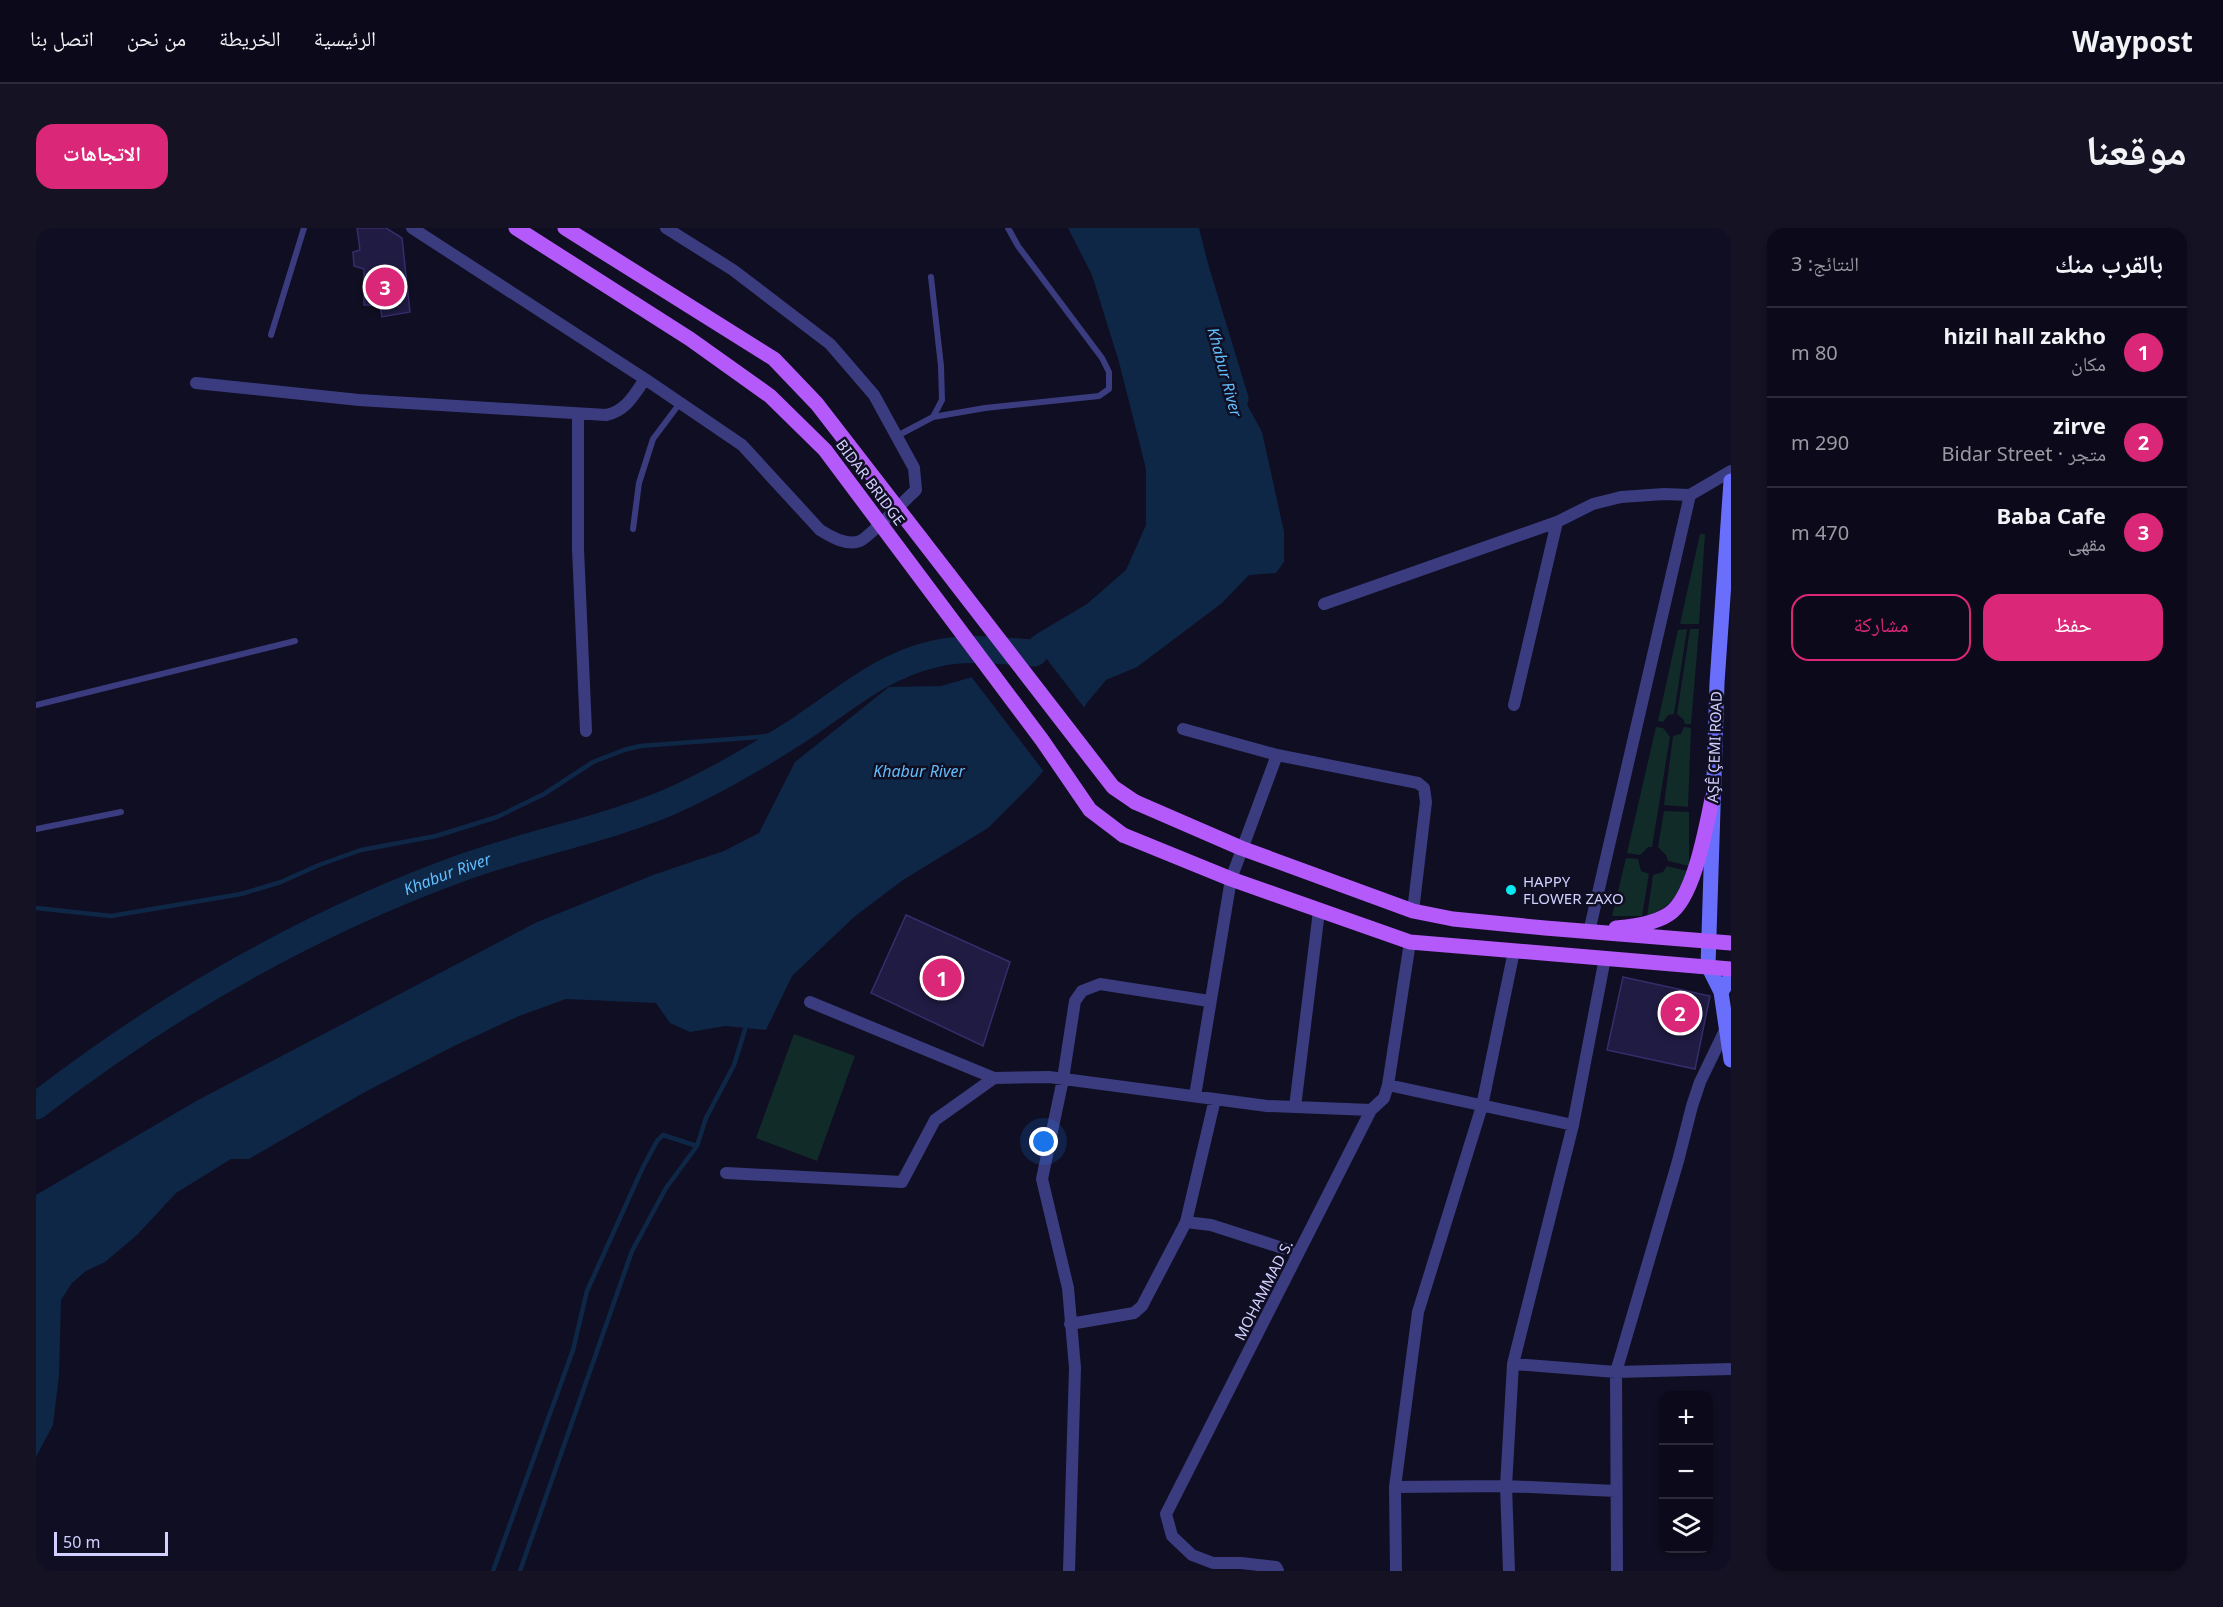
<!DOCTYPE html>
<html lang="ar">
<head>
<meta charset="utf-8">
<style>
	body { margin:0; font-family:"Noto Sans","Noto Naskh Arabic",sans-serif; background:#151323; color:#f1f3f6; direction:rtl }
	.controls { position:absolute; right:18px; bottom:18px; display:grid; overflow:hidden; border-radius:12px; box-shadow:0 2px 4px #0004 }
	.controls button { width:54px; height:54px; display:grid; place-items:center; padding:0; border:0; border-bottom:2px solid #2c2b39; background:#0c0a1a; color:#f1f3f6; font:30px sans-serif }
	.scale { position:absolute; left:18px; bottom:15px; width:114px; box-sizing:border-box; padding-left:6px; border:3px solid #d2d0fe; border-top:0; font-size:16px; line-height:21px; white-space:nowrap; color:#d2d0fe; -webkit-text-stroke:4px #100e22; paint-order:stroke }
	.you { position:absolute; left:1008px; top:914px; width:21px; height:21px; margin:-15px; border:4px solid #fff; border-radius:50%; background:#1a73e8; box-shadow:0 0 0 9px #1a73e833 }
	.badge { display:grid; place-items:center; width:39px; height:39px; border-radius:50%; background:#db2777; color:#fff; font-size:20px; font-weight:700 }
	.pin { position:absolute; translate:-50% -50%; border:3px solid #fff; box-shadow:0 2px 6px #0006 }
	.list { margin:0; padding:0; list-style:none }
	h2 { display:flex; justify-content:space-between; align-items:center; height:78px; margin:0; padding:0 24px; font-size:26px }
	h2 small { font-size:20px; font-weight:400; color:#9a9aa2 }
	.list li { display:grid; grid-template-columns:39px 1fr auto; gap:18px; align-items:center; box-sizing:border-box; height:90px; padding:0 24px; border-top:2px solid #2c2b39 }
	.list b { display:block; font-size:22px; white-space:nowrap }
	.list p { margin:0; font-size:20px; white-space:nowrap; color:#9a9aa2 }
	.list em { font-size:20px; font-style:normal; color:#9a9aa2 }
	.actions { display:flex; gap:12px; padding:18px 24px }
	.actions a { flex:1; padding:14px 0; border:2px solid #db2777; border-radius:18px; text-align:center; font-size:21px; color:#db2777 }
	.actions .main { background:#db2777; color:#fff }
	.icon { flex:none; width:33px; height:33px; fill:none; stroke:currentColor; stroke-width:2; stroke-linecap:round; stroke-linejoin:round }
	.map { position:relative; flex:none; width:1695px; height:1343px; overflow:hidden; direction:ltr; border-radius:18px }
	header { display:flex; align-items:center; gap:36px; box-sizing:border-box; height:84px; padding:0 30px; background:#0c0a1a; border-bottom:2px solid #2c2b39 }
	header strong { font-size:28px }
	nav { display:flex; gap:33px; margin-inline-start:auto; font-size:21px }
	.intro { display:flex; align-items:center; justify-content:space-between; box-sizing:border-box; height:144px; padding:0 36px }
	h1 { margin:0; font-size:42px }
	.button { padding:15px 27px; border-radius:18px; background:#db2777; color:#fff; font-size:21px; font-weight:700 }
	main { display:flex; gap:36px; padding:0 36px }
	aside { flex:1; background:#0c0a1a; border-radius:18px; box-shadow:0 2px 4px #0004 }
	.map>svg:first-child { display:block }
	.green { fill:#112b29 }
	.water { fill:#0e2746 }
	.pier { fill:#100e22 }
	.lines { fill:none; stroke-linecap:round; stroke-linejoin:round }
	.stream { stroke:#0e2746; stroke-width:4.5 }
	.river { stroke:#0e2746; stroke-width:27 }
	.building { fill:#201b42; stroke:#362d6d; stroke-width:1.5 }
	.service { stroke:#3a3c7f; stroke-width:6 }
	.minor { stroke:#3a3c7f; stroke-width:12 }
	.secondary { stroke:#6a6ffb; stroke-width:15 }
	.primary { stroke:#b55afa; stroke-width:15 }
	.primary-bridge { stroke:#b55afa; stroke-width:15 }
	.poi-dot { fill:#07eaf3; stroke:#100e22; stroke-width:2 }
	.labels { text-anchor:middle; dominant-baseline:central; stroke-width:5; stroke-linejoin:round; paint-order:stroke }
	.street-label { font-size:15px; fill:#d2d0fe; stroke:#100e22 }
	.poi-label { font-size:15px; fill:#d2d0fe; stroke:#100e22; text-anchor:start }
	.water-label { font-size:16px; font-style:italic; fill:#61bdfb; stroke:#100e22 }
</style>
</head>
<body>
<header>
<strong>Waypost</strong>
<nav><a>الرئيسية</a><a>الخريطة</a><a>من نحن</a><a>اتصل بنا</a></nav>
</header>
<div class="intro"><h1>موقعنا</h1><a class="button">الاتجاهات</a></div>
<main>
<aside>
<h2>بالقرب منك<small>النتائج: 3</small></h2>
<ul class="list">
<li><span class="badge">1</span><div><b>hizil hall zakho</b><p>مكان</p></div><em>80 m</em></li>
<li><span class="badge">2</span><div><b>zirve</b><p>متجر · Bidar Street</p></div><em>290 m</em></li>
<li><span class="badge">3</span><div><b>Baba Cafe</b><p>مقهى</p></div><em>470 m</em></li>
</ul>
<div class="actions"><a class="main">حفظ</a><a>مشاركة</a></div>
</aside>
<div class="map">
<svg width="1695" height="1343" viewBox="0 0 1695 1343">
	<rect width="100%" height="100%" fill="#100e22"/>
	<path class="green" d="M 1664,306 L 1669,306 L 1663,396 L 1644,396 Z
		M 1651,401 L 1638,486 L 1632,487 L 1627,494 L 1622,493 L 1642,402 Z
		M 1654,401 L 1663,401 L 1655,496 L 1649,496 L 1648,492 L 1641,486 Z
		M 1620,499 L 1627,500 L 1634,509 L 1616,619 L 1612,619 L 1604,627 L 1591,625 Z
		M 1648,499 L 1655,500 L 1652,579 L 1628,577 L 1637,508 L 1645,506 Z
		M 1628,583 L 1653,584 L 1653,638 L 1632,633 L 1630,627 L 1622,619 Z
		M 1590,630 L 1602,631 L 1605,643 L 1613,646 L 1606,688 L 1576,688 Z
		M 1631,638 L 1651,643 C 1644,669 1635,677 1611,689 L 1617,647 L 1627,644 Z
		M 758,806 L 819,828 L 781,933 L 720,910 Z"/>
	<path class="water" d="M 1032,0 L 1163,0 L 1180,68 L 1168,98 L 1226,204 L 1248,304 L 1248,334 L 1240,345 L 1213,347 L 1186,375 L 1101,439 L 1070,452 L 1050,476 L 1030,517 L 996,556 L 952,600 L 867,652 L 818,689 L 756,748 L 730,802 L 689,798 L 654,804 L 634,795 L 620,775 L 530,771 L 483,788 L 418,818 L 329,864 L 213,931 L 195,931 L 140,965 L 101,1007 L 69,1034 L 50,1043 L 36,1055 L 25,1072 L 23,1147 L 17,1197 L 0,1229 L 0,967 L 162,872 L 499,695 L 617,647 L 688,623 L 723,605 L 759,534 L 853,459 L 905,458 L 940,448 L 1002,405 L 1051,376 L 1090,342 L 1110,297 L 1110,241 L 1083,134 L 1056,47 Z"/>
	<path class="pier" d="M 993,408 L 1050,482 L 1032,518 L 1009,545 L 934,447 L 939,445 Z"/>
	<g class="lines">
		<path class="stream" d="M 0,680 L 75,688 L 205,666 L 245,654 L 283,637 L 325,622 L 400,608 L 461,589 L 508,566 L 557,534 L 588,522 L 604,518 L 723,509 L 760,503
			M 457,1343 L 537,1122 L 551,1063 L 607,939 L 621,913 L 627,907 L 661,918
			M 484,1343 L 596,1023 L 630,960 L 661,918 L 670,890 L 698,837 L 711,795"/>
		<g class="river">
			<path d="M 1147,0 L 1199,171"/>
			<path id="s1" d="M 0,878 C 129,778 275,694 428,639 C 495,615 566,602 631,575 C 677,555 721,529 763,502 C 807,473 845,438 898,426 C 932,418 964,423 998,425"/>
		</g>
	</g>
	<path class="building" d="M 321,0 L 350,0 L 366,10 L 374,84 L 346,89 L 344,77 L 328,77 L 328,41 L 318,38 L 317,24 L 324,22 Z
		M 870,687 L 974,734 L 947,818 L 835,765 Z
		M 1587,749 L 1674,768 L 1659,841 L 1571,822 Z"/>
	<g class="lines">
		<path class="service" d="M 895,49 L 905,138 L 906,172 L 897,189
			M 235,107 L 268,0
			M 861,208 L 897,189 L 949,180 L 1063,168 L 1073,161 L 1073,144 L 1066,130 L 982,18 L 972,0
			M 597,301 L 603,255 L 617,211 L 644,175
			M 0,477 L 259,413
			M 0,601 L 85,584"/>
		<path class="minor" d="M 376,0 L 609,151 L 706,217 L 784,302 C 795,309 811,318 824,313 C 832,310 871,270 880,262 L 878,240 L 838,167 L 794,116 L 697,42 L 630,0
			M 160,155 L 323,172 L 570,187 C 590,183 598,167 609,151
			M 542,186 L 542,321 L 550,503
			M 1288,376 L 1521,294 L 1557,276 L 1585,269 L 1628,266 L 1654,267 L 1695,243
			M 1478,477 L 1521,294
			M 1147,501 L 1241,527 L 1382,555 L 1388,560 L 1390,574 L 1377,683
			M 1553,704 L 1654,267
			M 774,774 L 958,850
			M 1352,857 L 1537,897
			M 1159,868 L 1195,651 L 1241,527
			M 1179,871 L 1150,994 L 1175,997 L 1262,1025
			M 1259,879 L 1283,683
			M 690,945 L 866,954 L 899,892 L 958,850 L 1013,849 L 1231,878 L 1335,882
			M 1034,1096 L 1098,1085 L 1106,1078 L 1150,994
			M 1477,1136 L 1580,1144 L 1695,1141
			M 1359,1259 L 1382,1084 L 1446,878 L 1478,723
			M 1033,1343 L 1039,1140 L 1032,1060 L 1006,951 L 1027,851 L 1039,773 L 1046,763 L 1064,756 L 1173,773
			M 1242,1343 L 1240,1339 L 1205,1335 L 1177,1335 L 1156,1327 L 1136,1308 L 1130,1286 L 1335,882 L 1348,870 L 1352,857 L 1374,714
			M 1360,1343 L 1359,1259 L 1470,1258 L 1580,1263
			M 1473,1343 L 1470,1258 L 1477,1136 L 1537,897 L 1569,730
			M 1581,1343 L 1580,1144 L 1642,933 L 1656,878 L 1664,854 L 1690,800"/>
		<path class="secondary" d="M 1695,253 L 1681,455 L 1672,738 L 1685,764 L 1695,832
			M 1685,764 L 1695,749"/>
		<path class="primary" d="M 1099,574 L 1205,620 L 1377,683 L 1417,691 L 1509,700 L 1695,715
			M 1087,607 L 1195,651 L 1374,714 L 1695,741
			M 1580,700 C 1597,698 1618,696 1633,686 C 1658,670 1670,599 1676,571"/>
		<path class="primary-bridge" d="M 480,0 L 654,111 L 734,168 L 789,222 L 1006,512 L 1054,582 L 1087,607
			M 529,0 L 738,131 L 781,176 L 1077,559 L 1099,574"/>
	</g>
	<circle class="poi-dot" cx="1475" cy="662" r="6"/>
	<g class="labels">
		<g class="street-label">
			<text transform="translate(835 254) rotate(53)">BIDAR BRIDGE</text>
			<text transform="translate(1678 519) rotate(-88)">AŞÊ ÇEMI ROAD</text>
			<text transform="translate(1227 1062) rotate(-63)">MOHAMMAD S.</text>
		</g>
		<g class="poi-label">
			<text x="1487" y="653">HAPPY<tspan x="1487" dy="17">FLOWER ZAXO</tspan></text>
		</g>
		<g class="water-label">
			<text transform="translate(1189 144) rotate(75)">Khabur River</text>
			<text x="883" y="543">Khabur River</text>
			<text stroke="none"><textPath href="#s1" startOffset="474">Khabur River</textPath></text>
		</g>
	</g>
</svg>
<div class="controls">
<button>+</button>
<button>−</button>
<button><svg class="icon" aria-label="layers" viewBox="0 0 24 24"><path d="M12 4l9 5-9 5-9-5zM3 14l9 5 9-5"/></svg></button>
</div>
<div class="scale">50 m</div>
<div class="you"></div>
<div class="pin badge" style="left:906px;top:750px">1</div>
<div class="pin badge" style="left:1644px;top:785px">2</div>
<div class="pin badge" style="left:349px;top:59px">3</div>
</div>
</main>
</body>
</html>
